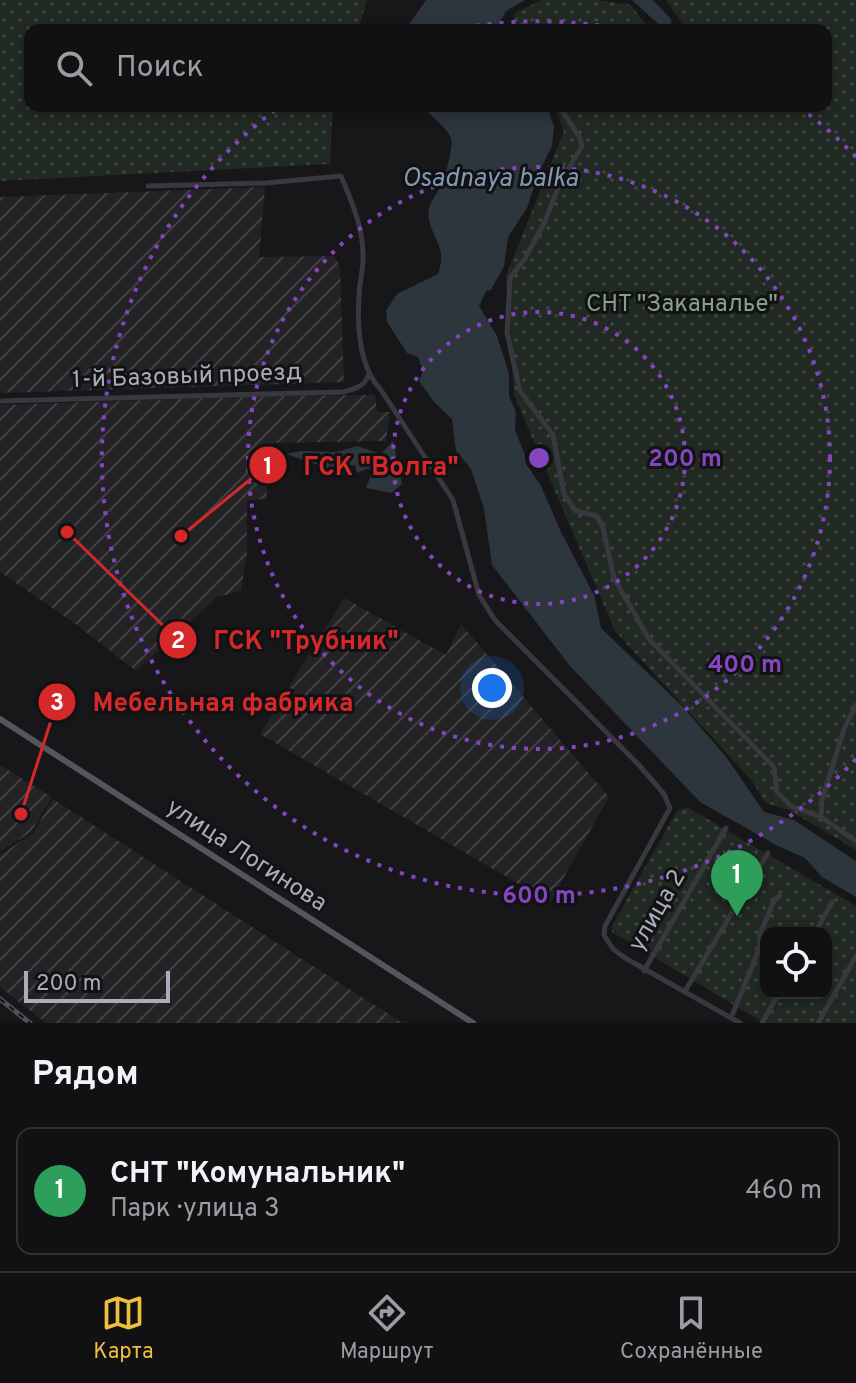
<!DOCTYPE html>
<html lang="ru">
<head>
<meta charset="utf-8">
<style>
	body { margin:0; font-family:Overpass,sans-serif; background:#1e1f21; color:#f1f3f6 }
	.controls { position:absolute; right:24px; bottom:24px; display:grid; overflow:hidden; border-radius:16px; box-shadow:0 4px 12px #0003 }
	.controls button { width:72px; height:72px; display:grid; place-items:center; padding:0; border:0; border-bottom:2px solid #303133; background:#111113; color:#f1f3f6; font:40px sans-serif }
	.scale { position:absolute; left:24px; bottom:20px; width:146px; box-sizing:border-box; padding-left:8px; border:4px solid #aaadb9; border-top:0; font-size:22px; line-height:28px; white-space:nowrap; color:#aaadb9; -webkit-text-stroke:6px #121214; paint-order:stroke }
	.you { position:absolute; left:492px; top:688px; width:28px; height:28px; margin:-20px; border:6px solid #fff; border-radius:50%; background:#1a73e8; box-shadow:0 0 0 12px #1a73e833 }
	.badge { display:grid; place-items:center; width:52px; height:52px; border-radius:50%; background:#eebf3a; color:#fff; font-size:26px; font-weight:700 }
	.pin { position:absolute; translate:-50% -66px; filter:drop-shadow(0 2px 4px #0008) }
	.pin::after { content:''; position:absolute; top:42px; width:28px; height:24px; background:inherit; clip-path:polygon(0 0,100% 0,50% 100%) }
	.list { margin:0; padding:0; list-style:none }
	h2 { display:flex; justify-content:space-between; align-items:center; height:104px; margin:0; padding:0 32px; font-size:34px }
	h2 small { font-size:26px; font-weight:400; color:#9c9da0 }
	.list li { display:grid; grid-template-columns:52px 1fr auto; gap:24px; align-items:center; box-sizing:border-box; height:128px; margin:0 16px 16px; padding:0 16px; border:2px solid #303133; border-radius:16px }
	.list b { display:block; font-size:30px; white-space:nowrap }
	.list p { margin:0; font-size:26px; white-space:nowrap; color:#9c9da0 }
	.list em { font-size:26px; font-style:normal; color:#9c9da0 }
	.icon { flex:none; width:44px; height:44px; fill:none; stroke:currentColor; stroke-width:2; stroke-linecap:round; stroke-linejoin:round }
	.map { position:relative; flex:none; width:856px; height:1023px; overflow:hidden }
	.search { position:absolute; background:#111113; box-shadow:0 4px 12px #0003; left:24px; right:24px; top:24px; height:88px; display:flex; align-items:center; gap:20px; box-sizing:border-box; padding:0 28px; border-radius:16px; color:#9c9da0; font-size:30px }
	.sheet { height:248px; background:#111113 }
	nav { display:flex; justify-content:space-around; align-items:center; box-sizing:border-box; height:112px; border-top:2px solid #303133; background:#111113; font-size:22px; color:#9c9da0 }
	nav a { display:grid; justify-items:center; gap:4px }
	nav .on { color:#eebf3a }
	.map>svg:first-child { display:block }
	.industrial { fill:url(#industrial-furrows) }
	.grass { fill:url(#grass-dots); fill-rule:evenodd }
	.water { fill:#2d353d }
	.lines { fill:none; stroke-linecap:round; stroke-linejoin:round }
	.minor { stroke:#38393e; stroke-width:5 }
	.major { stroke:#54555d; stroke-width:6 }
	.rail-casing { stroke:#4f5157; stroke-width:5 }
	.rail { stroke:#121214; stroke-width:2; stroke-dasharray:6; stroke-linecap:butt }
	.ring { fill:none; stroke:#8446be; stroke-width:4; stroke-dasharray:4 8 }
	.labels { text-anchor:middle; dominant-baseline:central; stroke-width:6; stroke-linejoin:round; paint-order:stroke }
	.park-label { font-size:24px; fill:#81a386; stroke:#121214 }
	.street-label { font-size:24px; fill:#aaadb9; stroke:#121214 }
	.water-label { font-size:26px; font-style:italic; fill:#8298b3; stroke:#121214 }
	.centre { fill:#8446be; stroke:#121214; stroke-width:4 }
	.ring-label { font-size:24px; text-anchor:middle; font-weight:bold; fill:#8446be; stroke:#121214; stroke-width:6; stroke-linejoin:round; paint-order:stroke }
	.leader { fill:none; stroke:#d62828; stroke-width:3 }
	.callout-dot { fill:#d62828; stroke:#121214; stroke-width:3 }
	.mark-label { font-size:24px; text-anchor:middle; font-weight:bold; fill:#fff }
	.callout-label { font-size:26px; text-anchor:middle; font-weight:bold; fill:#d62828; stroke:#121214; stroke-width:6; stroke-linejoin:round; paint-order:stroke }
</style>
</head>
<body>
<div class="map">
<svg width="856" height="1023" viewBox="0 0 856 1023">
	<defs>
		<pattern id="industrial-furrows" width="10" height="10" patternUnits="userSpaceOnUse" patternTransform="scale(2)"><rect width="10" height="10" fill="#232326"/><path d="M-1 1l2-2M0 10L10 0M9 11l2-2" fill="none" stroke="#404043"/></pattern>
		<pattern id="grass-dots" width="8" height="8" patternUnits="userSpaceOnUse" patternTransform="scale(2)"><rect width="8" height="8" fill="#212923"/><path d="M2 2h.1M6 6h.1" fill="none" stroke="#3f4541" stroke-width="1.8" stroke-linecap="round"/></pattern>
	</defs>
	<rect width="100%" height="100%" fill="#171719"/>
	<path class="industrial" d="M 265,187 L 259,257 L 334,256 L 340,266 L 344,382 L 0,393 L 0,197 Z
		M 375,395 L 377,412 L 390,412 L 386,441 L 274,443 L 264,451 L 267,499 L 247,500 L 247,554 L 241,591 L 217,597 L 136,671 L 77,625 L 0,572 L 0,405 L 271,396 Z
		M 344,598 L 446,655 L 461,624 L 609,797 L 550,902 L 260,734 Z
		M 0,765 L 52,797 L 31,832 L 0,852 Z
		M 53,799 L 316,968 L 403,1023 L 46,1023 L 0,987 L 0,855 L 33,833 Z"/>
	<path class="grass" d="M 0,0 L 367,0 L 358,30 L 30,30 L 30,106 L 335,106 L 332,117 L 330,164 L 0,181 Z
		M 541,0 L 597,0 L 631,5 L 650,30 L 511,30 L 515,13 Z
		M 666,0 L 856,0 L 856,850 L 789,810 L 766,803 L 752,781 L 615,631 L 514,395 L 506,276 L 564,131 L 554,106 L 826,106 L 826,30 L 686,30 Z
		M 687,807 L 856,906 L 856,1023 L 764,1023 L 612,932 L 612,926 L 677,811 ZM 766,933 L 826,933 L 826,993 L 766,993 Z"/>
	<path class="water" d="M 426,0 L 525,0 L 506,11 L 495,30 L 405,30 Z
		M 632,0 L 653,0 L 671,19 L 672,30 L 665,30 Z
		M 421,106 L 547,106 L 554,127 L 552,146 L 539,172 L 527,208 L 508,237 L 504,266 L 491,290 L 486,291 L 479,306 L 497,336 L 509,374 L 509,396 L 516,412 L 515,430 L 532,473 L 540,484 L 561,532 L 594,595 L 601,628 L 683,707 L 727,758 L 764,812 L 794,820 L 856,861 L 856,897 L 822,877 L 805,858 L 778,846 L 700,802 L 570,666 L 492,565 L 484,509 L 471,469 L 456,451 L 452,419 L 435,403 L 419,381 L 423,371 L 418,357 L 407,353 L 387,322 L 386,310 L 397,294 L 438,274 C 447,248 434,241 429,220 C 426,206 435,197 441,186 C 445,178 454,145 451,138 C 446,126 430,115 421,106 Z
		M 393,441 L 402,484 L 391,493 L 366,488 L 373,470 L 370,468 L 357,473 L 355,465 L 327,468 L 286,454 L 301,451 L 337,452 L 357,446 L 381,454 Z"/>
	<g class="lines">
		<path class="minor" d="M 521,30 L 522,24
			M 559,106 L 580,138 L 582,146 L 560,183 L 545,221 L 526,257 L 510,278 L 507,333 L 520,391 L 553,435 L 564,494 L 576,511 L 597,516 L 603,528 L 614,578 L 649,639 L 774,767 L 777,792 L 791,806 L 821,817 L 856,841
			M 148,186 L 266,183 L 341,176 C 352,202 364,230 363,259 C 363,272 359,284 359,296 C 357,327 359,367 381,390 L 453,500 L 479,595 L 495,620 L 638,764 L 664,794 L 670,808 L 605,926 L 604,935 L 613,949 L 625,958 L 740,1023
			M 0,401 L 343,392 C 354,389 364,387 368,376
			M 821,817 L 822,800 L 844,729 L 856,705
			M 815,933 L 832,902
			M 644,971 L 726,828
			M 685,991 L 768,853
			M 731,1018 L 760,947 L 760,934 L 774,901 L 780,895
			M 762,1023 L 779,993
			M 818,1023 L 856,956"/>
		<path class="major" d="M 0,719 L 473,1023"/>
		<defs>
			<path id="rail" d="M 0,999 L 30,1023"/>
		</defs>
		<use href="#rail" class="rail-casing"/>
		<use href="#rail" class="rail"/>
	</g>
	<g class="ring">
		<circle cx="539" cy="458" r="146"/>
		<circle cx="539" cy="458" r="291"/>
		<path d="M856 759A437 437 0 1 1 279 107M452 30A437 437 0 0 1 626 30M799 107A437 437 0 0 1 856 157"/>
	</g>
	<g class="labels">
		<g class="park-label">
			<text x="682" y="305">СНТ "Заканалье"</text>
		</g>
		<g class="street-label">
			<text transform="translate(187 377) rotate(-2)">1-й Базовый проезд</text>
			<text transform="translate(246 856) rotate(33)">улица Логинова</text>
			<text transform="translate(658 911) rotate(-60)">улица 2</text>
		</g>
		<g class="water-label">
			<text x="490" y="179">Osadnaya balka</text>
		</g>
	</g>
	<circle cx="539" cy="458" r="12" class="centre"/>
	<g class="ring-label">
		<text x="685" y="466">200 m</text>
		<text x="745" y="672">400 m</text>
		<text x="539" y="903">600 m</text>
	</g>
	<path class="leader" d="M181 536L268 465M67 532L178 640M21 814L57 702"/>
	<g class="callout-dot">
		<circle cx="181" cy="536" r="8"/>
		<circle cx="67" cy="532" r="8"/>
		<circle cx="21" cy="814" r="8"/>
		<circle cx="268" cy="465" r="20"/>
		<circle cx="178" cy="640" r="20"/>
		<circle cx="57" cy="702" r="20"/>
	</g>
	<g class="mark-label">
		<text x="268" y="474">1</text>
		<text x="178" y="648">2</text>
		<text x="57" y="710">3</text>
	</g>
	<g class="callout-label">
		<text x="381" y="475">ГСК "Волга"</text>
		<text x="306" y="649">ГСК "Трубник"</text>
		<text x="223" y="711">Мебельная фабрика</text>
	</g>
</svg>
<div class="controls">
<button><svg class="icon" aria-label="locate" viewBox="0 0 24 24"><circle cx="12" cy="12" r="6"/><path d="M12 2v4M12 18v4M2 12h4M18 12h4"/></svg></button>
</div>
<div class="scale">200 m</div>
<div class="you"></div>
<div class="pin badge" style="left:737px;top:916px;background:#2e9e5b">1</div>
<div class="search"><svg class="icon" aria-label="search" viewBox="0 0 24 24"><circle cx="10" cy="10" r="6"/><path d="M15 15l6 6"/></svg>Поиск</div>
</div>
<section class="sheet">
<h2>Рядом<small></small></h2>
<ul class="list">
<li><span class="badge" style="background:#2e9e5b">1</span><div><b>СНТ &quot;Комунальник&quot;</b><p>Парк · улица 3</p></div><em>460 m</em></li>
</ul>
</section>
<nav>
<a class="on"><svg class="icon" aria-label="map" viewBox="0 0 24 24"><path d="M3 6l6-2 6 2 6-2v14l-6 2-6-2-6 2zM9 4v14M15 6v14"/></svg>Карта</a>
<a><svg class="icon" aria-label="directions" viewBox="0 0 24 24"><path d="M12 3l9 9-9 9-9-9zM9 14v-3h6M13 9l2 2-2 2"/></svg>Маршрут</a>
<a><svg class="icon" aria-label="saved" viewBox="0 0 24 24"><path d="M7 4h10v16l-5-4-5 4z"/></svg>Сохранённые</a>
</nav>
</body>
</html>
